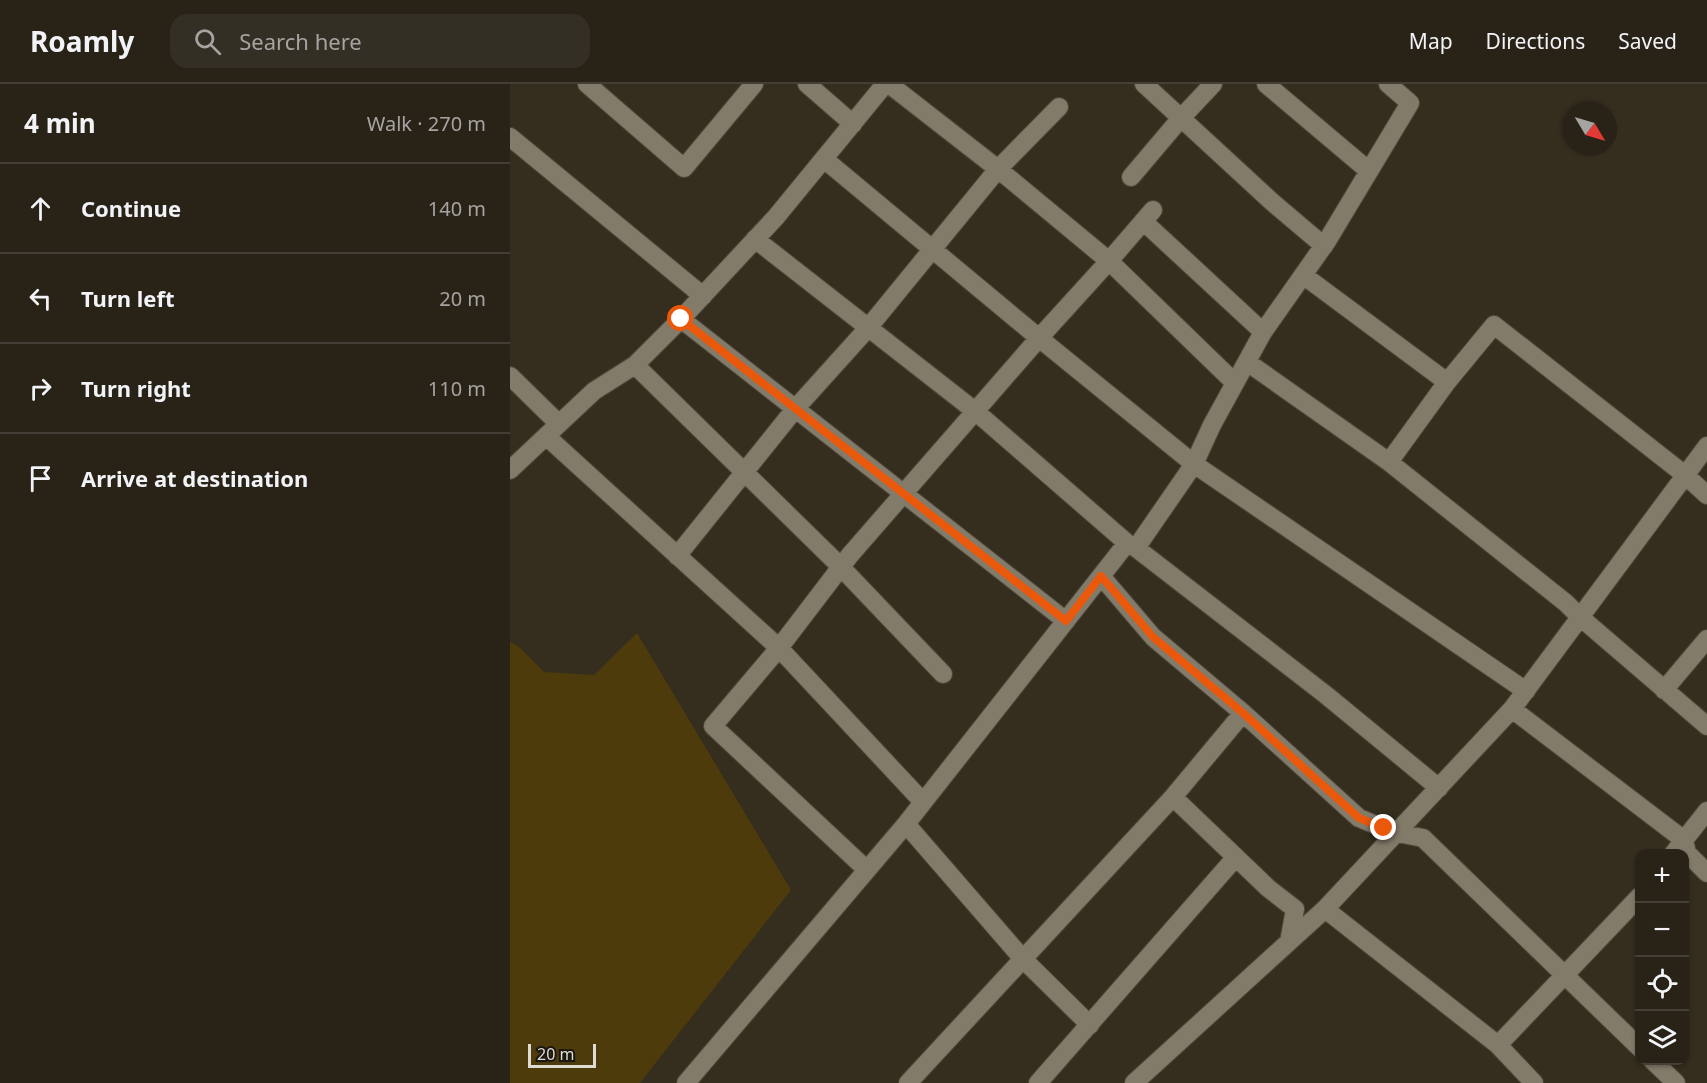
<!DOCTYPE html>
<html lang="en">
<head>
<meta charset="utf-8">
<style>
	body { margin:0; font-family:"Noto Sans",sans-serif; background:#342f24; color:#f1f3f6 }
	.controls { position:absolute; right:18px; bottom:18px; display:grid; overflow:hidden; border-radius:12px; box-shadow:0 2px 4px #0004 }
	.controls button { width:54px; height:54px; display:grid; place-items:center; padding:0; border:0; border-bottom:2px solid #443f36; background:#282217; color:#f1f3f6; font:30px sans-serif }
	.compass { position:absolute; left:1053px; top:18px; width:54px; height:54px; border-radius:50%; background:#282217; box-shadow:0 2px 4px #0004; rotate:128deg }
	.scale { position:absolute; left:18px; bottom:15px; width:68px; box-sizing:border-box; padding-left:6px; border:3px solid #dfdbd2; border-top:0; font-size:16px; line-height:21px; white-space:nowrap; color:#dfdbd2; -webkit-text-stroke:4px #1a1710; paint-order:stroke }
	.stop { position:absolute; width:18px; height:18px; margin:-14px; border:4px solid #ea580c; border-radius:50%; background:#fff }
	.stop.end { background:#ea580c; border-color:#fff; box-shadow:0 2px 6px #0008 }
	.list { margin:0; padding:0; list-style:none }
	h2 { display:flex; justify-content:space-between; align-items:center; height:78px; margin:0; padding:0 24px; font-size:26px }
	h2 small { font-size:20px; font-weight:400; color:#a5a4a1 }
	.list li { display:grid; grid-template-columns:39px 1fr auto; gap:18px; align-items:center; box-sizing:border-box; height:90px; padding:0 24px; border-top:2px solid #443f36 }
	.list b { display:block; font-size:22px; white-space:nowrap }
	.list em { font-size:20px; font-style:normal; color:#a5a4a1 }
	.icon { flex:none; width:33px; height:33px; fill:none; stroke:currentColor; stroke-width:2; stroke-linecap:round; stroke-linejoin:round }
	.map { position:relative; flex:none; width:1197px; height:999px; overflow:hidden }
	header { display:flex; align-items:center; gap:36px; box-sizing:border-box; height:84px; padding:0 30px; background:#282217; border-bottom:2px solid #443f36 }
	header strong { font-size:28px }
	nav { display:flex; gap:33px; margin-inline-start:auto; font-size:21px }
	.search { width:420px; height:54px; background:#342f24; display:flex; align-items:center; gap:15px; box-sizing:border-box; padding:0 21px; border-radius:18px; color:#a5a4a1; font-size:22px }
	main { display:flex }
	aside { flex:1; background:#282217 }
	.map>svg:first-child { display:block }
	.green { fill:#4d3b0c }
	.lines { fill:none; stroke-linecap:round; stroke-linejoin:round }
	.minor-casing { stroke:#4f493d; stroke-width:20 }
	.minor { stroke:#837b6a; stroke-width:18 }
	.route { stroke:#ea580c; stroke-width:8 }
</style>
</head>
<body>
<header>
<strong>Roamly</strong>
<div class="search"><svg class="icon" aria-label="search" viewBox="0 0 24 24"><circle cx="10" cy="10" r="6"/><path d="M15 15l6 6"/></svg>Search here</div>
<nav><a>Map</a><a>Directions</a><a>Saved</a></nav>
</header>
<main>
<aside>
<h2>4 min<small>Walk · 270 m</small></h2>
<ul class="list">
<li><svg class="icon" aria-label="ahead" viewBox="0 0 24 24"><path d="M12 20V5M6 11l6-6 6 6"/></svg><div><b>Continue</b></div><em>140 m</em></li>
<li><svg class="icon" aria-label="left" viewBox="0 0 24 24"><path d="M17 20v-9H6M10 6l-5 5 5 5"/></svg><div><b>Turn left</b></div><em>20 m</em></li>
<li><svg class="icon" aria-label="right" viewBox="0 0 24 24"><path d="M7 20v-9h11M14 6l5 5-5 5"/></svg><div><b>Turn right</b></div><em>110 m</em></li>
<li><svg class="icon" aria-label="arrive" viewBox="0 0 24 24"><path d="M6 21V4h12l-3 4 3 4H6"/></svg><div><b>Arrive at destination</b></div></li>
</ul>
</aside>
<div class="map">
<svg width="1197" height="999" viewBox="0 0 1197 999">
	<rect width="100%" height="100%" fill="#352e1f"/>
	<path class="green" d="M 127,549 L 281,806 L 130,999 L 0,999 L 0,558 L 8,562 L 34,588 L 84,591 Z"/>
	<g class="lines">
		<defs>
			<path id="minor" d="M 77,0 L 174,84 L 244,0
				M 297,0 L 343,40
				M 634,0 L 761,117 L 814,162
				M 756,0 L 859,87
				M 0,53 L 193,212
				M 314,75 L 529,254 L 684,380 L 1016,607
				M 621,93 L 671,34 L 703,0
				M 643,126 L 599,177 L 725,299
				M 633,137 L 753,248
				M 245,155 L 465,327 L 617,459
				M 793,191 L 937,298
				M 171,235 L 556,537
				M 737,278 L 879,378 L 1056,519 L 1070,533 L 1197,642
				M 125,281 L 326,478 L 433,590
				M 0,292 L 49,340
				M 36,352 L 269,564 L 413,718
				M 879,378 L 937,298 L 984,241 L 1175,391 L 1197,411
				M 0,386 L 84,307 L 125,281 L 171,235 L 266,133 L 375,0
				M 626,464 L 816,611 L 929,704
				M 167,472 L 285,325 L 358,244 L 488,85 L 549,23
				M 591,492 L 643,553 L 733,629 L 849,734 L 883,748 L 913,754 L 1130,964
				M 1154,606 L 1197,555
				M 1002,625 L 1174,756 L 1177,769 L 1197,789
				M 663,713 L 758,804 L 785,825 L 779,858
				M 396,740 L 513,875 L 580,941
				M 1163,770 L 1197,727
				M 357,786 L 203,642 L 269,564 L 340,471 L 529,254 L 599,177 L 488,85 L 379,0
				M 815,825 L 988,961 L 1024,999
				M 988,961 L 1130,812
				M 1142,976 L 1166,999
				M 176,999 L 396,740 L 617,459 L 626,464 L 684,380 L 702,341 L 753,248 L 817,157 L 900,19 L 878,0
				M 398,999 L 663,713 L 733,629
				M 528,999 L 726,773
				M 624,999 L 815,825 L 1002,625 L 1197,362"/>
		</defs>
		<use href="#minor" class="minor-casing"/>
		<use href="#minor" class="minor"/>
	</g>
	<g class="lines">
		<path class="route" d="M 171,235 L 556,537 L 591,492 L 643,553 L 733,629 L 849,734 L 874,744"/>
	</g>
</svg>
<div class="controls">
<button>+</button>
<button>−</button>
<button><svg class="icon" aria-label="locate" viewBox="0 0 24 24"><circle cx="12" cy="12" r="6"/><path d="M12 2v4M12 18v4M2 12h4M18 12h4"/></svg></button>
<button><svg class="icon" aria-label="layers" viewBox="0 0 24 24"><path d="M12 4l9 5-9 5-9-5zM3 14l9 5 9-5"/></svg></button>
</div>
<svg class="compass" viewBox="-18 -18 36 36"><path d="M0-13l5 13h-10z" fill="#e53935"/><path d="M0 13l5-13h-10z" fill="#a5a4a1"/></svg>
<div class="scale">20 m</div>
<div class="stop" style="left:171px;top:235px"></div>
<div class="stop end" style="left:874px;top:744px"></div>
</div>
</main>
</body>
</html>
